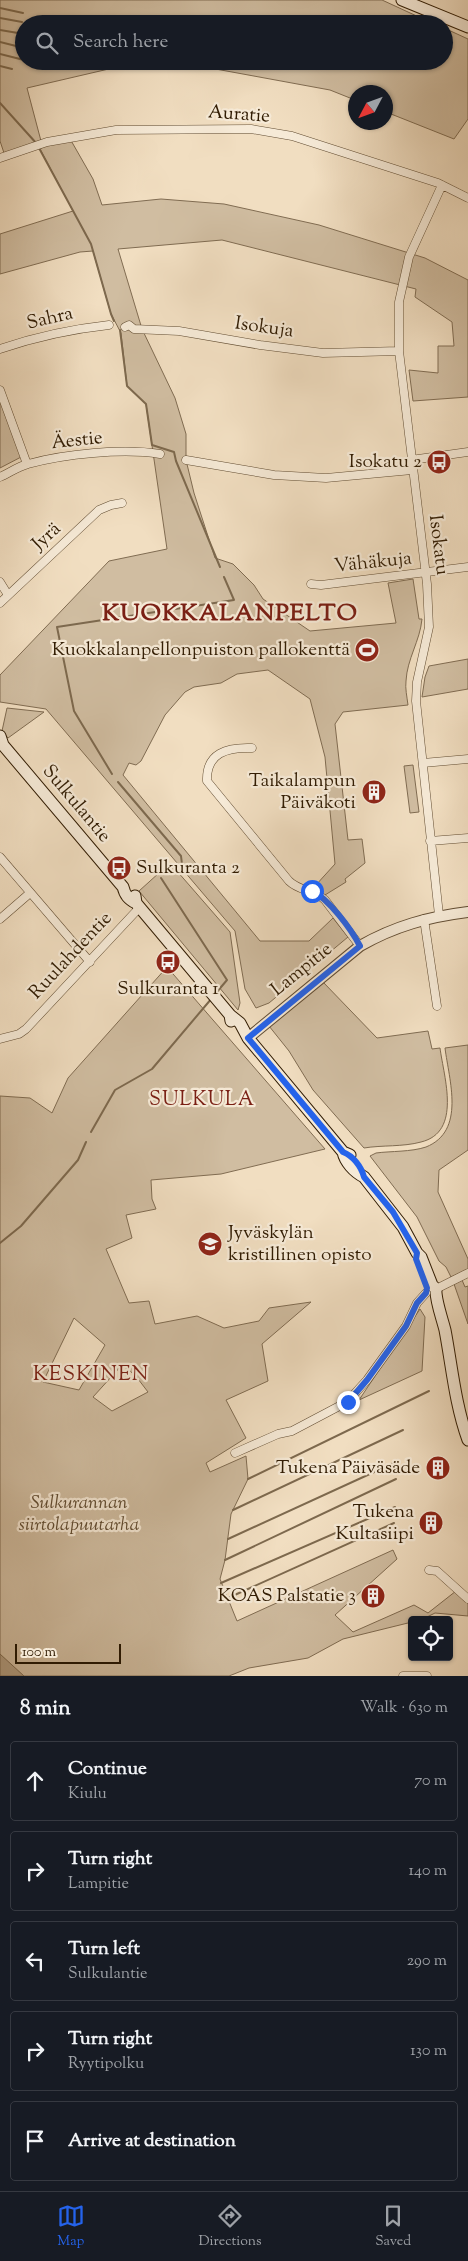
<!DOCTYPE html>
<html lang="en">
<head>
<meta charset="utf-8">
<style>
	body { margin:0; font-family:"Sorts Mill Goudy",serif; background:#20242c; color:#f1f3f6 }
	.controls { position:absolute; right:15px; bottom:15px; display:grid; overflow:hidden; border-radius:5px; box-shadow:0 1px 4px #0004 }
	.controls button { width:45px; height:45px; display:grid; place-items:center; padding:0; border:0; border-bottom:1px solid #363941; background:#171b24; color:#f1f3f6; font:25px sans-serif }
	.compass { position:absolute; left:348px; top:85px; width:45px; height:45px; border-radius:50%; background:#171b24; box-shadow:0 1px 4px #0004; rotate:229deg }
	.scale { position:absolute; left:15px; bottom:12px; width:106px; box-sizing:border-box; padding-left:5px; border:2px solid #311c03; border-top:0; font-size:14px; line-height:18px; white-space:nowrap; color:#311c03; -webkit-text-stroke:4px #f6ead7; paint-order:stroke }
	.stop { position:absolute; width:15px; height:15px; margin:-11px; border:4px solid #2563eb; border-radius:50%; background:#fff }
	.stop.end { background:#2563eb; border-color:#fff; box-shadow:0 1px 5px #0008 }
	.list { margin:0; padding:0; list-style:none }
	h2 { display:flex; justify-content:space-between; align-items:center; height:65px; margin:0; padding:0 20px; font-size:21px }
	h2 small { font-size:16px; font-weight:400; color:#9ea1a6 }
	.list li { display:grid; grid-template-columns:32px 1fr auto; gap:15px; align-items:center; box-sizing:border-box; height:80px; margin:0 10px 10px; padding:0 10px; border:1px solid #363941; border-radius:5px }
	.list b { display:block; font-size:19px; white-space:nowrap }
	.list p { margin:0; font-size:16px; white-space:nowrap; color:#9ea1a6 }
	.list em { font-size:16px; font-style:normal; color:#9ea1a6 }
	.icon { flex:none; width:28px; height:28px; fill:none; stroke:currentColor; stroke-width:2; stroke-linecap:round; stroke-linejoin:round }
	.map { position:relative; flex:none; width:468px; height:1676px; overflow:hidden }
	.search { position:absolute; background:#171b24; box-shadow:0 1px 4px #0004; left:15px; right:15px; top:15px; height:55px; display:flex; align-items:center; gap:12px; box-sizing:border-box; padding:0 18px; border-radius:28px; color:#9ea1a6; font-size:19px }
	.sheet { height:515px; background:#171b24 }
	nav { display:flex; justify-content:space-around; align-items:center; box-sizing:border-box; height:70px; border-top:1px solid #363941; background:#171b24; font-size:14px; color:#9ea1a6 }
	nav a { display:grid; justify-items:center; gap:2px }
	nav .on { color:#2563eb }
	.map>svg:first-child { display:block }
	.green { fill:#d0bda1; stroke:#806c52; fill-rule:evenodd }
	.water { fill:#b09c80; stroke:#7d694e }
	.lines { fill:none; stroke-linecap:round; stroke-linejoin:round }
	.stream { stroke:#7d694e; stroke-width:2 }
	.minor-casing { stroke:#614c32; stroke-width:9 }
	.tertiary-casing { stroke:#614c32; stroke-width:12 }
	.secondary-casing { stroke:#311c03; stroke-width:13 }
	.minor { stroke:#f6ead7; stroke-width:8 }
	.tertiary { stroke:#f6ead7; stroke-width:10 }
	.secondary { stroke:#f6ead7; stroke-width:11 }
	.route { stroke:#2563eb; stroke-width:6 }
	.labels { text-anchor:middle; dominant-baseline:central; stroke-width:4.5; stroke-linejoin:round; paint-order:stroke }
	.street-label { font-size:19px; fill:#311c03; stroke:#f6ead7 }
	.poi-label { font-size:19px; fill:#311c03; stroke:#f6ead7; text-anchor:end }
	.park-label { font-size:19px; font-style:italic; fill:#614c32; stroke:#f6ead7 }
	.neighbourhood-label { font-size:20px; letter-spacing:1px; fill:#7a1f14; stroke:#f6ead7 }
	.quarter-label { font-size:21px; letter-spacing:1px; fill:#7a1f14; stroke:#f6ead7 }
	.district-label { font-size:24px; font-weight:bold; letter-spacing:1px; fill:#7a1f14; stroke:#f6ead7 }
</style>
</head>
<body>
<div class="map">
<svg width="468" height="1676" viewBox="0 0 468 1676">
	<rect width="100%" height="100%" fill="#f1dec1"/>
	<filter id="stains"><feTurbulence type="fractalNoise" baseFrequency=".004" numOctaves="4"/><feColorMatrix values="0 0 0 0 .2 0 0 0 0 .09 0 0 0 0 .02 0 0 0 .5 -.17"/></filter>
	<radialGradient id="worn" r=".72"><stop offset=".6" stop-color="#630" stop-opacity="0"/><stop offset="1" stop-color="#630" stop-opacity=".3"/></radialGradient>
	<path class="green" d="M 0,0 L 382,0 L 434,24 L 24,24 L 24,61 L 143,61 L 27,88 L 41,141 L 4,153 L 0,141 Z
		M 444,28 L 468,39 L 468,119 L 454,139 L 386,112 L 386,92 L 356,92 L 355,100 L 330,90 L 172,61 L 444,61 Z
		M 69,137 L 93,179 L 102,205 L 161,199 L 224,204 L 319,225 L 425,258 L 468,280 L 468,397 L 413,401 L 409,370 L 438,373 L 438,346 L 454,346 L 452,322 L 415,297 L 416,289 L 222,240 L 118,249 L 142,329 L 175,398 L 186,434 L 186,460 L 194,493 L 215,558 L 233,564 L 254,585 L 263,599 L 310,631 L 396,623 L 388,583 L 413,579 L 419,619 L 422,619 C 420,641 407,659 406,681 C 405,688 407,697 408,705 L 343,712 L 335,724 L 348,840 L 362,839 L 365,863 L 345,879 L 346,882 L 325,895 L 315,886 L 335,864 L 325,757 L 310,699 L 268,670 L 237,674 L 221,683 L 194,687 L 185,692 L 165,715 L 141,761 L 136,765 L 129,763 L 123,775 L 260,941 L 309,941 L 333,918 L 348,937 L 269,1003 L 256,1008 L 245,989 L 235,931 L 46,709 L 0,702 L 0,675 L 109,561 L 167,549 L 146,404 L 127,386 L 121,333 L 111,314 L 93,251 L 80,252 L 0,274 L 0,234 L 73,211 L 40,149 L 43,147 L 42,144 Z
		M 0,391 L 23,456 L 0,468 Z
		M 468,659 L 468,689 L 422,697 L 425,677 L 429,666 Z
		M 7,708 L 44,712 L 8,738 L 2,731 Z
		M 413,765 L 419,812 L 410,813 L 404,766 Z
		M 170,863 L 230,932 L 240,1003 L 238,1010 L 139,891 Z
		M 167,967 L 325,1149 L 221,1174 L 151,1180 L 152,1199 L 156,1209 L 126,1215 L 132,1238 L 106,1249 L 129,1303 L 149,1301 L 155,1324 L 197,1316 L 224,1328 L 259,1321 L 269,1308 L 311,1302 L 262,1344 L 268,1381 L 226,1400 L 246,1438 L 206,1463 L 210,1472 L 246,1456 L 248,1479 L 231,1514 L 225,1560 L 220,1579 L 237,1621 L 393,1550 L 397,1559 L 335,1615 L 353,1632 L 414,1605 L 428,1613 L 456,1591 L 468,1604 L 468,1616 L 435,1613 L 423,1619 L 412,1620 L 412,1622 L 343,1639 L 308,1658 L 249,1668 L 229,1676 L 0,1676 L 0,1096 L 30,1098 L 52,1113 L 68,1078 ZM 74,1318 L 105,1345 L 79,1390 L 43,1382 ZM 122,1365 L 135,1375 L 148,1392 L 112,1411 L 93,1397 Z
		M 323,982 L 377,1038 L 428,1031 L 432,1049 L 440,1048 C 444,1078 462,1132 421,1142 C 403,1147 382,1145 364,1148 L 313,1090 L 289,1051 L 269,1026 Z
		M 468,1045 L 468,1150 L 439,1170 L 438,1192 L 468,1259 L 468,1270 L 451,1277 L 446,1267 L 439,1261 L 417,1217 L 370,1156 L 376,1153 C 391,1151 411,1152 426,1147 C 466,1131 449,1080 445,1048 Z
		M 462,1280 L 465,1287 L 468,1286 L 468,1324 L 454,1284 Z
		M 420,1309 L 425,1317 L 422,1371 L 359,1400 Z"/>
	<path class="water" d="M 0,1654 L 24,1676 L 0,1676 Z"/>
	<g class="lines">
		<path class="stream" d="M 0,8 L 23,13
			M 0,18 L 22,22
			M 0,30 L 24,34
			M 0,42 L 24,48
			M 0,54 L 24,60
			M 0,66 L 12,69
			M 0,103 L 37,144
			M 39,148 L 91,244 L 111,314 L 114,321
			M 120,330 L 127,386 L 146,404 L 152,445 L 174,452 L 176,461 L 220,567
			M 112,774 L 74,711 L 57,627 L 234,600 L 224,577
			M 118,782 L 181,856 L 182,864
			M 161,878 L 227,980 L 216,993
			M 91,1132 L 115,1090 L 152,1069 L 212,998
			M 0,1243 L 21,1226 L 78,1160 L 86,1142
			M 248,1479 L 429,1391
			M 233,1510 L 403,1430
			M 228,1539 L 396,1462
			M 225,1560 L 396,1479
			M 221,1583 L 395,1507
			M 228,1598 L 394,1523"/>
		<defs>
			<path id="minor" d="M 0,158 L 47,142 L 116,130 L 251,129 L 292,136 L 438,183 L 468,198
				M 125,327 L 129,325 L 134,329 L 179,331 L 260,345 L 323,353 L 399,351
				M 0,349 C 35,337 72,329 109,325
				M 0,390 L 27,464
				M 186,460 L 274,475 L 326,478 L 412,470
				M 411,460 L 468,452
				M 0,477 C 9,473 19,466 28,464 C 64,454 123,448 160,454
				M 0,582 L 8,595
				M 311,584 L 321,585 L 468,567
				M 0,603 L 99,510 L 111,505 L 122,503
				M 252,748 C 227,747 206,753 207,781 L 289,881 C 299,891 314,890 325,900 L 360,946
				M 423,763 L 468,759
				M 430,841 L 468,838
				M 0,857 L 90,962
				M 439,915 L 416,701 L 417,682 L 429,627 L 427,584 L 399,351 L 399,302 L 409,257 L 442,185
				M 0,919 L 30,893
				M 424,919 L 437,1006
				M 0,1039 L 19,1034 L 26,1029 L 140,907
				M 436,1289 L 468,1273
				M 235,1453 L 278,1434 L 292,1431 L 347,1402 L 367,1380 L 406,1326 L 417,1303 L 426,1293
				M 429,1570 L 437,1571 L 468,1599
				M 403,1676 L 427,1676"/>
			<path id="tertiary" d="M 248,1038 L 360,946 C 395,926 428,917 468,912"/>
			<path id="secondary" d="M 402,0 L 468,27
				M 0,736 L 3,745 L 123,887 C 125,895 128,899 136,903
				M 135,896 L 136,903 L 230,1015 L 231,1021
				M 230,1015 L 240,1023 L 248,1038 L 343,1152 L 350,1155
				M 343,1152 C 345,1162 354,1172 364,1177 L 403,1227 L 417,1253 L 421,1257 L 432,1285 L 436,1289 C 435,1299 442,1318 445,1330 C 452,1367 455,1404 468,1440"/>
		</defs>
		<use href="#minor" class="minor-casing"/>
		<use href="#tertiary" class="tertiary-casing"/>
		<use href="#secondary" class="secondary-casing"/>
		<use href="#minor" class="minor"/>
		<use href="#tertiary" class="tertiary"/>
		<use href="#secondary" class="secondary"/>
	</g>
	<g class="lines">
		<path class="route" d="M 312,891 C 329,899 351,929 360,946 L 248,1038 L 343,1152 C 353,1156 361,1166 364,1177 L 393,1212 L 417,1253 L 416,1259 L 427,1288 L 426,1293 L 417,1303 L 406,1326 L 367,1380 L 348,1402"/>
	</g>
	<defs>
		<symbol id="bus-disc" viewBox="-11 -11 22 22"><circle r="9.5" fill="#8f2418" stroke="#f6ead7"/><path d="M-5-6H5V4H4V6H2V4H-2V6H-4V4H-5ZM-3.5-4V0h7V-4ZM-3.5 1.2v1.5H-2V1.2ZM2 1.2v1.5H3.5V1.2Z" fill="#fff"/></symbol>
		<symbol id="stadium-disc" viewBox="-11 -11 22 22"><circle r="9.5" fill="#8f2418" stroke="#f6ead7"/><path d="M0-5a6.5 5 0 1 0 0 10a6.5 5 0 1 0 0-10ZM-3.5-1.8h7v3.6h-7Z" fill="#fff"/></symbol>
		<symbol id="building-disc" viewBox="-11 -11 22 22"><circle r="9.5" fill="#8f2418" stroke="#f6ead7"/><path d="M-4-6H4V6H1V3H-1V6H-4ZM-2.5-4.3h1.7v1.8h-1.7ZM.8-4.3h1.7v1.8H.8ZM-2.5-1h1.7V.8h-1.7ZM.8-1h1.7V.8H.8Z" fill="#fff"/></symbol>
		<symbol id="school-disc" viewBox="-11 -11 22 22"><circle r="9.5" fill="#8f2418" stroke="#f6ead7"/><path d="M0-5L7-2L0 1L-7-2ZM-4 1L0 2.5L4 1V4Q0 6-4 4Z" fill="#fff"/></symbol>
	</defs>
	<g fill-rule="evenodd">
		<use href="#bus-disc" x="425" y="448" width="28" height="28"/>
		<use href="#stadium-disc" x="353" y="636" width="28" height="28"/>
		<use href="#building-disc" x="360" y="778" width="28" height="28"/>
		<use href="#bus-disc" x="105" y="854" width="28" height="28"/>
		<use href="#bus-disc" x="154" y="948" width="28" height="28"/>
		<use href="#school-disc" x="196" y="1230" width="28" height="28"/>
		<use href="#building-disc" x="424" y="1454" width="28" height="28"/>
		<use href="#building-disc" x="417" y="1509" width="28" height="28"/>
		<use href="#building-disc" x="359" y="1582" width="28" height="28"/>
	</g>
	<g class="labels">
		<g class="street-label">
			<text transform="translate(239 115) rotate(4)">Auratie</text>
			<text transform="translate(50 319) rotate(-13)">Sahra</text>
			<text transform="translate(264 328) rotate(8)">Isokuja</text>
			<text transform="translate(77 441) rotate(-6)">Äestie</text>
			<text transform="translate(47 537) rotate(-43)">Jyrä</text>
			<text transform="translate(438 545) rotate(83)">Isokatu</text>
			<text transform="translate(373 563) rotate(-6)">Vähäkuja</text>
			<text transform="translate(76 804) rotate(50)">Sulkulantie</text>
			<text transform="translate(71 956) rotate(-47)">Ruulahdentie</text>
			<text transform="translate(302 970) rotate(-39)">Lampitie</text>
		</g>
		<g class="poi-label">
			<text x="422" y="462">Isokatu 2</text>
			<text x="350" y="650">Kuokkalanpellonpuiston pallokenttä</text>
			<text x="356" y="781">Taikalampun<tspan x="356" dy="22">Päiväkoti</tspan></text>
			<text x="136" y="868" text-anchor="start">Sulkuranta 2</text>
			<text x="168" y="989" text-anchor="middle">Sulkuranta 1</text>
			<text x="228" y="1233" text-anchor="start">Jyväskylän<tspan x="228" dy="22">kristillinen opisto</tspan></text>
			<text x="420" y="1468">Tukena Päiväsäde</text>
			<text x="414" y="1512">Tukena<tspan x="414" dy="22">Kultasiipi</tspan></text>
			<text x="356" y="1596">KOAS Palstatie 3</text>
		</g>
		<g class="park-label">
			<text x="79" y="1503">Sulkurannan<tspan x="79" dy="22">siirtolapuutarha</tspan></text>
		</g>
		<g class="neighbourhood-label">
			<text x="202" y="1100">SULKULA</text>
		</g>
		<g class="quarter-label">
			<text x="91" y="1375">KESKINEN</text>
		</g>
		<g class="district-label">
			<text x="230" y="614">KUOKKALANPELTO</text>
		</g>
	</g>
	<rect width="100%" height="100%" filter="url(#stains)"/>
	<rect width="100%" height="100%" fill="url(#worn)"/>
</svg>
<div class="controls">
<button><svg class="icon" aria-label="locate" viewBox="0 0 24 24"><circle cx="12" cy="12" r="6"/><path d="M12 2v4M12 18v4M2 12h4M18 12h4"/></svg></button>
</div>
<svg class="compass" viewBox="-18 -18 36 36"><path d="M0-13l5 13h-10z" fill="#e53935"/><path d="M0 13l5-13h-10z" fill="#9ea1a6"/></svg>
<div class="scale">100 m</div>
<div class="stop" style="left:312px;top:891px"></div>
<div class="stop end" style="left:348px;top:1402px"></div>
<div class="search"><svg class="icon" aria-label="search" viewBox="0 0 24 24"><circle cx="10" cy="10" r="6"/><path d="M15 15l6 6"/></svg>Search here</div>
</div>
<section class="sheet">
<h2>8 min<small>Walk · 630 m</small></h2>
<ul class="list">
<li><svg class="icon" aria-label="ahead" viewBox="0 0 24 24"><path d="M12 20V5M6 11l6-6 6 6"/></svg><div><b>Continue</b><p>Kiulu</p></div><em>70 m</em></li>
<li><svg class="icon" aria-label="right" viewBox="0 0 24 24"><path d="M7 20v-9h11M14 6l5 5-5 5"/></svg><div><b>Turn right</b><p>Lampitie</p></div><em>140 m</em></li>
<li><svg class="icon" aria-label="left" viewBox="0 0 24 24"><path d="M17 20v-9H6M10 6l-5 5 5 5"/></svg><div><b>Turn left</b><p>Sulkulantie</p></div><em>290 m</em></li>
<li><svg class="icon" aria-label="right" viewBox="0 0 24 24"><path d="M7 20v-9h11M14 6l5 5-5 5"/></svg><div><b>Turn right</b><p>Ryytipolku</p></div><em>130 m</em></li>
<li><svg class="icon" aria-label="arrive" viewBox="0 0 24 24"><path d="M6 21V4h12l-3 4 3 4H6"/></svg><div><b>Arrive at destination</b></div></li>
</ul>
</section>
<nav>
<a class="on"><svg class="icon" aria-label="map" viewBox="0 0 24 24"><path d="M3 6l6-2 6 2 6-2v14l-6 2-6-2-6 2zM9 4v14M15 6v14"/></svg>Map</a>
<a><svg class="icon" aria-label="directions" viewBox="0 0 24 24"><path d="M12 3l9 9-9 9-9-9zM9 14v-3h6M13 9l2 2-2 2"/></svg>Directions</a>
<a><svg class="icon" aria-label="saved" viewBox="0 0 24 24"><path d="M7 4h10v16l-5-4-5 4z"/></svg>Saved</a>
</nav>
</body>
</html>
